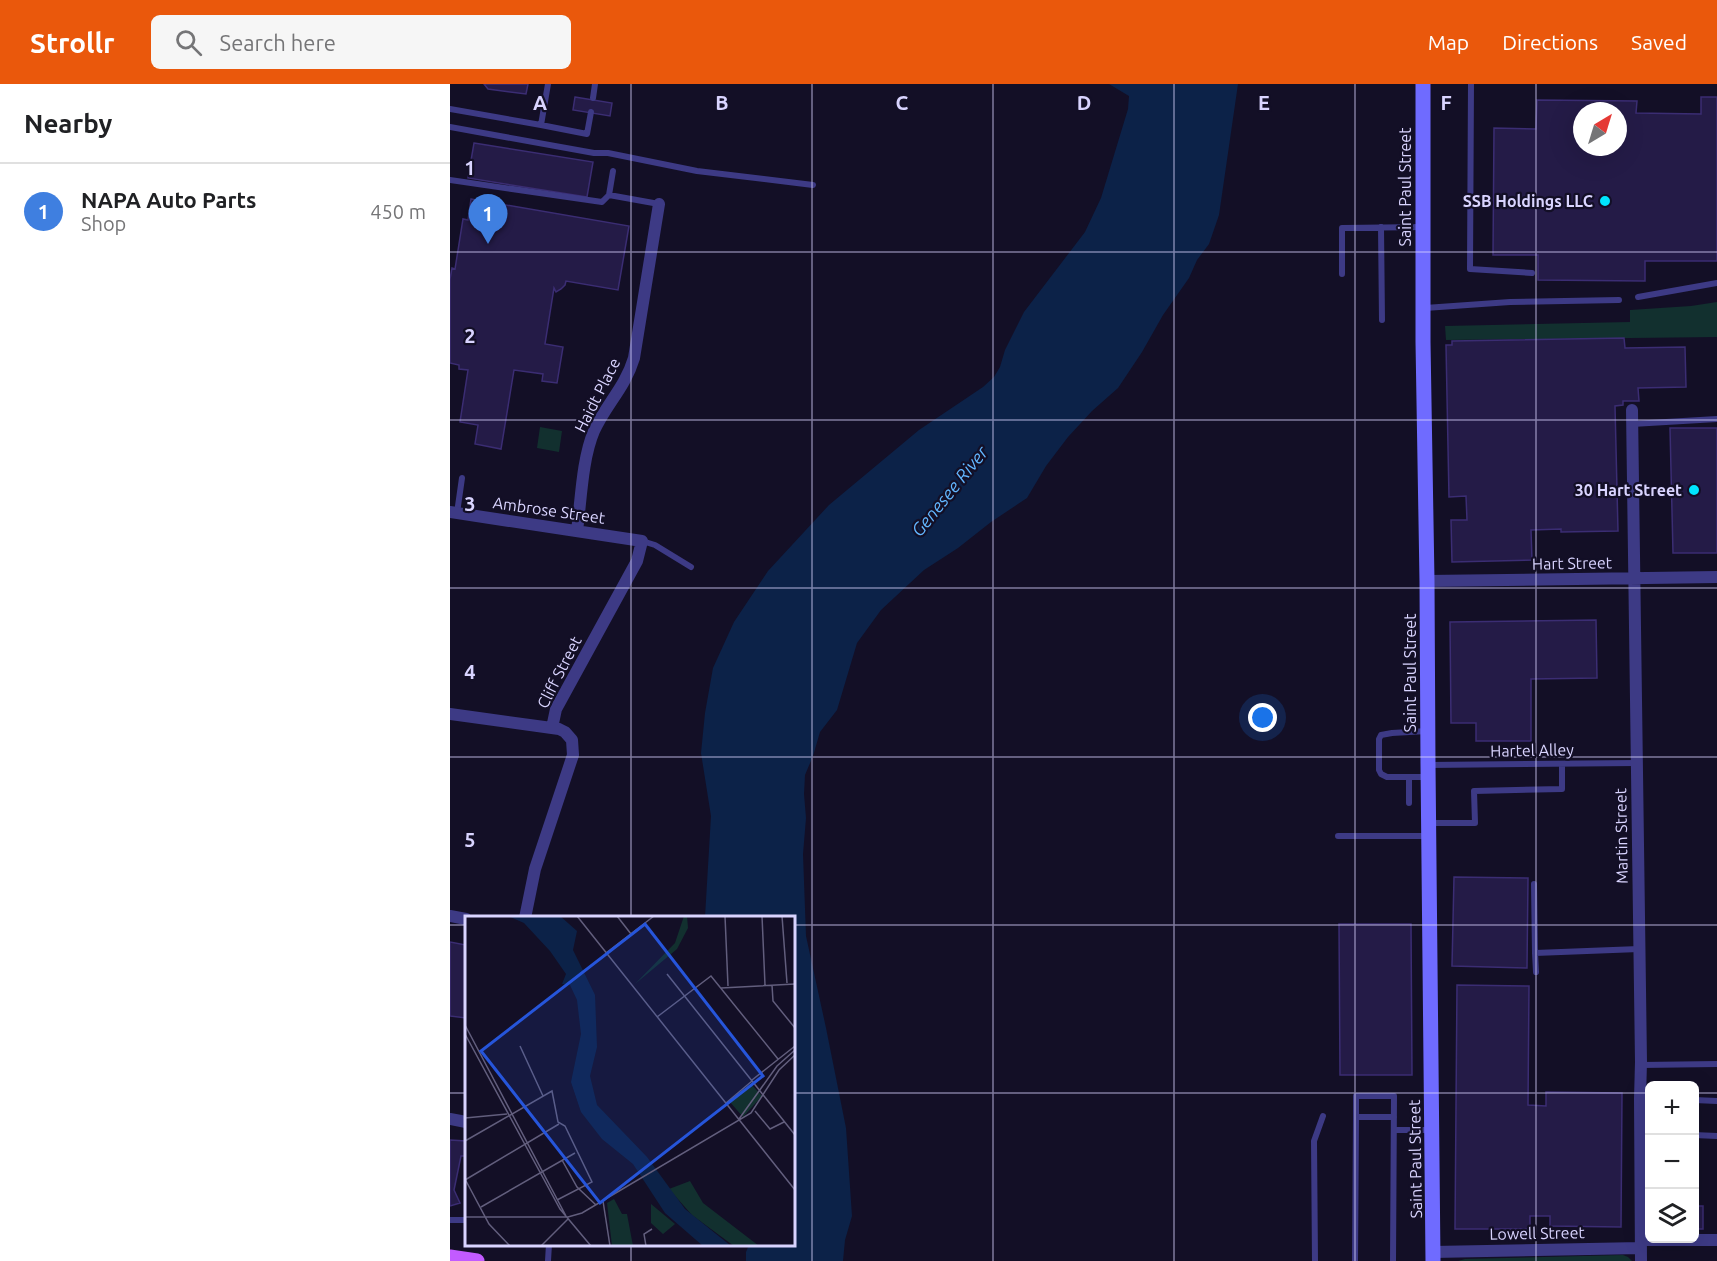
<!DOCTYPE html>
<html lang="en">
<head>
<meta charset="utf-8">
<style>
	body { margin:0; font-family:Ubuntu,sans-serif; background:#f6f6f6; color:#202124 }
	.controls { position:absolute; right:18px; bottom:18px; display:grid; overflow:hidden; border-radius:9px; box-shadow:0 6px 24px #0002 }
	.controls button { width:54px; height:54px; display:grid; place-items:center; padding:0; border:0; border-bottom:2px solid #e0e0e0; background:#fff; color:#202124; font:30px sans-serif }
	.compass { position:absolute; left:1123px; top:18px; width:54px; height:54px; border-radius:50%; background:#fff; box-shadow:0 6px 24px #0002; rotate:38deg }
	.you { position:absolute; left:813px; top:634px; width:21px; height:21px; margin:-15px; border:4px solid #fff; border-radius:50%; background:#1a73e8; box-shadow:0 0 0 9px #1a73e833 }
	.badge { display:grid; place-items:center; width:39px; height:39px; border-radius:50%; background:#ea580c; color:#fff; font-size:20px; font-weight:700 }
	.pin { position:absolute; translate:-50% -50px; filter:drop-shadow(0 2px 3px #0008) }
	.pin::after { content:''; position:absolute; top:32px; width:21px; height:18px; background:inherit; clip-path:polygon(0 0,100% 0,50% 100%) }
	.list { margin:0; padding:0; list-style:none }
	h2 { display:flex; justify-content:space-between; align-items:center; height:78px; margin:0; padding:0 24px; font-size:26px }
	h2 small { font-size:20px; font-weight:400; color:#757577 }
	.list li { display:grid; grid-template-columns:39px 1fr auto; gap:18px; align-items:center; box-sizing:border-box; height:96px; padding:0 24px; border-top:2px solid #e0e0e0 }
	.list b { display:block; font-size:22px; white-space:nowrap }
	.list p { margin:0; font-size:20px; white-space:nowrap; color:#757577 }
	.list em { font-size:20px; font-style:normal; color:#757577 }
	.icon { flex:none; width:33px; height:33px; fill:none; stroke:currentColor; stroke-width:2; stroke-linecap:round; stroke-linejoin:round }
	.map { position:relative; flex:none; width:1267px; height:1177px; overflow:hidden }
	header { display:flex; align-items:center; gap:36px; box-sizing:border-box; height:84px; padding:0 30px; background:#ea580c; color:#fff }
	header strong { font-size:28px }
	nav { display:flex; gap:33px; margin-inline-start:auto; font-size:21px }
	.search { width:420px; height:54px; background:#f6f6f6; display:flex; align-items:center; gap:15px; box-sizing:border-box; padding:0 21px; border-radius:9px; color:#757577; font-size:22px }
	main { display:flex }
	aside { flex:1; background:#fff }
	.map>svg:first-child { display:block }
	.green { fill:#12302f }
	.water { fill:#0c2248 }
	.building { fill:#241b47; stroke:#3b2d73; stroke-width:1.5; fill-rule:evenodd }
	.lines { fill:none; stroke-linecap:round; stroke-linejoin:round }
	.lane { stroke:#3d3a85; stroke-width:6 }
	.street { stroke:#3d3a85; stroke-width:12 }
	.secondary { stroke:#6f6bff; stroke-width:15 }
	.primary { stroke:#c25bff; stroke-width:15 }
	.grid { fill:none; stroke:#d9d4ff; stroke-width:1.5; stroke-opacity:0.55 }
	.poi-dot { fill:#00e5ff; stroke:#130f26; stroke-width:2 }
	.labels { text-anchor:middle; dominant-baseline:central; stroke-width:4.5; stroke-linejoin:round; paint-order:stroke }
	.street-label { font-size:16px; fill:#d9d4ff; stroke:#130f26 }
	.poi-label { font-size:16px; font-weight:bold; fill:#d9d4ff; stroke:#130f26; text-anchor:end }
	.water-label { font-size:18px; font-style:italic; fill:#62b6ff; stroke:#130f26 }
	.inset-road { fill:none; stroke:#625e7d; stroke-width:1.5 }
	.view { fill:#2655da; fill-opacity:0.15; stroke:#2655da; stroke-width:3 }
	.inset-edge { fill:none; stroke:#d9d4ff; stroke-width:3 }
	.grid-label { font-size:20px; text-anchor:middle; font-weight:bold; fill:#d9d4ff; stroke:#130f26; stroke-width:4.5; stroke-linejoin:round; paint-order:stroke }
</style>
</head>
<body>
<header>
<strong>Strollr</strong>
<div class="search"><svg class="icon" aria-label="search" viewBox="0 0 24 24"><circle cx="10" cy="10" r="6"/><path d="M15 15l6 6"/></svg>Search here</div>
<nav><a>Map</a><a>Directions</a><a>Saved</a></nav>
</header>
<main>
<aside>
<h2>Nearby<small></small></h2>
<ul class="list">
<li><span class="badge" style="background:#3f7fe0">1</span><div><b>NAPA Auto Parts</b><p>Shop</p></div><em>450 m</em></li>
</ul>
</aside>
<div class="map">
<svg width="1267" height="1177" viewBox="0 0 1267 1177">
	<rect width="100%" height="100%" fill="#130f26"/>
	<path class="green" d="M 1267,218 L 1267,253 L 996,256 L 995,242 L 1180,238 L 1180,226 L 1241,222 Z
		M 90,343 L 112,347 L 109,368 L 87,364 Z
		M 1173,1171 L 1178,1173 L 1182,1177 L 1008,1177 L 1015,1175 Z"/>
	<path class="water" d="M 659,0 L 788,0 L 769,131 L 759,160 L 747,176 L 739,194 L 713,231 L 692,268 L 668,304 L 642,327 L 618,353 L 596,382 L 577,414 L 541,438 L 508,464 L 474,486 L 431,526 L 407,559 L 387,626 L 370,648 L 363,672 L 355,691 L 354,710 L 356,734 L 353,770 L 356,852 L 376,944 L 396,1044 L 402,1132 L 395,1156 L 393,1177 L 296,1177 L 296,1168 L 299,1161 L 344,1160 L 344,834 L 255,833 L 261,732 L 251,669 L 255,629 L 263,584 L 284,538 L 318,487 L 379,421 L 469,346 L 533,303 L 544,293 L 550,283 L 555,266 L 574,228 L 635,148 L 651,114 L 678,25 L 679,12 Z"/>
	<path class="building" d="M 34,0 L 78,0 L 76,10 L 38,5 Z
		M 125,13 L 162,19 L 160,32 L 123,26 Z
		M 1251,13 L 1267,13 L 1267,177 L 1195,177 L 1195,197 L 1088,196 L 1088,171 L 1043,171 L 1044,44 L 1086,45 L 1087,16 L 1187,17 L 1186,29 L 1251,30 ZM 1132,27 L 1168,27 L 1168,63 L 1132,63 Z
		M 24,59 L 143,78 L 137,113 L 18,94 Z
		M 21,115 L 179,142 L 168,206 L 116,197 L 115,201 L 111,205 L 106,208 L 104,204 L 95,260 L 113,263 L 107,299 L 92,297 L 93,290 L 64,286 L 51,365 L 25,360 L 28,341 L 10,338 L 18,286 L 9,285 L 9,281 L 0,279 L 0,195 L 2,184 L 5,185 L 13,135 L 18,136 Z
		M 1174,254 L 1175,264 L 1235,263 L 1236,303 L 1188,304 L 1189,317 L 1173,317 L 1173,321 L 1165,322 L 1168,447 L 1111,448 L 1111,445 L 1081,446 L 1082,476 L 1002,478 L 1001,436 L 1017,436 L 1016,412 L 999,413 L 996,261 L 1002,261 L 1002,257 Z
		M 1220,344 L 1267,344 L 1267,469 L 1223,469 Z
		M 1146,536 L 1147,594 L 1081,595 L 1081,657 L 1026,657 L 1026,639 L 1001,639 L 1000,538 Z
		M 1004,793 L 1078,794 L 1077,884 L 1002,882 Z
		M 889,840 L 961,840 L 962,991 L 890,991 Z
		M 0,858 L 16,861 L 16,934 L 0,932 Z
		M 1007,901 L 1079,902 L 1078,1021 L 1096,1022 L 1096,1008 L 1172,1009 L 1171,1143 L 1100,1142 L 1100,1132 L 1080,1132 L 1080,1145 L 1005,1145 Z
		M 0,1056 L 16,1057 L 16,1072 L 11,1072 L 4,1106 L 10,1119 L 0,1122 Z
		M 1244,1122 L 1253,1122 L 1253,1145 L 1244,1145 Z"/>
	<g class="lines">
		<path class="lane" d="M 1021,0 L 1020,185 L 1082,189
			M 143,14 L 145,0
			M 0,25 L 91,41 L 98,0
			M 91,41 L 137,50 L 141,28
			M 0,43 L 144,69 L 158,69 L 247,87 L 363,101
			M 0,96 L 152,118 L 159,111 L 209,120
			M 159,111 L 163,87
			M 931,143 L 932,236
			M 892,190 L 892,144 L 973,143
			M 1188,213 L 1267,199
			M 975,224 L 1060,218 L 1169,216
			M 1182,340 L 1267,335
			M 7,429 L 12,394
			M 192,457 L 205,461 L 241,483
			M 977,647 L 942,649 L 931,651 L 929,655 L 929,686 L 931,690 L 937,693 L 978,693
			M 978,681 L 1187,679
			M 959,719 L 959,693
			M 979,739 L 1025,739 L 1024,707 L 1112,705 L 1112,680
			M 888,752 L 978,752
			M 1084,800 L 1085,869
			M 1086,888 L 1085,869 L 1189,865
			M 1191,981 L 1267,980
			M 1244,1016 L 1267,1017
			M 906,1033 L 906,1012 L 944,1012 L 943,1177
			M 944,1046 L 983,1046
			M 1244,1051 L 1267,1052
			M 0,1136 L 16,1136
			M 98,1177 L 99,1160
			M 865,1177 L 864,1057 L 873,1032
			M 905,1177 L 906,1033 L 944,1033"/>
		<path class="street" d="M 1182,326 L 1191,978 L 1190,1015 L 1191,1177
			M 0,428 L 192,457 L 187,477 L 106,625 L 102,644
			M 127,447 C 131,417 132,375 144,347 C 156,320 175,304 184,274 L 209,120
			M 977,497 L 1267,493
			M 0,630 L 109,645 L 115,648 L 122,656 L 123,671 L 85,785 L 75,834
			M 0,832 L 16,835
			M 0,1035 L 16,1038
			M 1191,1156 L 1267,1156
			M 983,1168 L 1191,1164"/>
		<path class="secondary" d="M 973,0 L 973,258 L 977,497 L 978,681 L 983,1177"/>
		<path class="primary" d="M 0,1173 L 27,1177"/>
	</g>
	<path class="grid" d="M 181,0 L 181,834M 362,0 L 362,1177M 543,0 L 543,1177M 724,0 L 724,1177M 905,0 L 905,1177M 1086,0 L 1086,1177M 0,168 L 1267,168M 0,336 L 1267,336M 0,504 L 1267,504M 0,673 L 1267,673M 0,841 L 16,841M 344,841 L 1267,841M 0,1009 L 16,1009M 344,1009 L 1200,1009M 1244,1009 L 1267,1009M 181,1160 L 181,1177"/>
	<g class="poi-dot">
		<circle cx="1155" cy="117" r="6"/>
		<circle cx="1244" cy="406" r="6"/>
	</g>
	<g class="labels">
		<g class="street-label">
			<text transform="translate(955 103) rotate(-90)">Saint Paul Street</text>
			<text transform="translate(147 311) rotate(-63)">Haidt Place</text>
			<text transform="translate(99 426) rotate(8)">Ambrose Street</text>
			<text transform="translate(1122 479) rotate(-1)">Hart Street</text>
			<text transform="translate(109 588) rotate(-63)">Cliff Street</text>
			<text transform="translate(960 589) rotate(-90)">Saint Paul Street</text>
			<text transform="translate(1082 666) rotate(-1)">Hartel Alley</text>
			<text transform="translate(1171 752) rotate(-91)">Martin Street</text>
			<text transform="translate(965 1075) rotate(-91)">Saint Paul Street</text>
			<text transform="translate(1087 1149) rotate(-1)">Lowell Street</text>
		</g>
		<g class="poi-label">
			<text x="1143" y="117">SSB Holdings LLC</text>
			<text x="1232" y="406">30 Hart Street</text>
		</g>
		<g class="water-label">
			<text transform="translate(499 407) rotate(-51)">Genesee River</text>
		</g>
	</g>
	<g transform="translate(15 832)">
		<rect width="330" height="330" fill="#130f26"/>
		<path d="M 219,0 L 222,0 L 223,12 L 212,33 L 170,68 L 210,27 ZM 286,168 L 297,180 L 278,201 L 265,186 ZM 225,265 L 238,287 L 294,330 L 269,330 L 227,299 L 204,273 ZM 149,283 L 157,298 L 162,298 L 168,330 L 147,330 L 142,287 ZM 186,288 L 210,308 L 198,318 L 186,307 Z" fill="#12302f"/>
		<path d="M 43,0 L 95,0 L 112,15 L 108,34 L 130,79 L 132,131 L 125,160 L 132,189 L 182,241 L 220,293 L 266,330 L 238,330 L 200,297 L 168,248 L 137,223 L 116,196 L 106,166 L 116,118 L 112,84 L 105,69 L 97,68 L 101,58 L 85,35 L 59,7 Z" fill="#0c2248"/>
		<path class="inset-road" d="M 112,0 L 330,274M 152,0 L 166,18M 260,0 L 263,70M 297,0 L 300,69M 317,0 L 322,67M 141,37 L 189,0M 202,58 L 330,219M 307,69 L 308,85 L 330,112M 256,72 L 330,68M 192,101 L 246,60 L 313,143M 0,109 L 101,300M 0,118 L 95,293 L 126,330M 55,130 L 78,180M 287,164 L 330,130M 261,187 L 287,165M 290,195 L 305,213 L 319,206M 0,202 L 42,198M 274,203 L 312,150 L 330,134M 0,225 L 87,175 L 93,206 L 100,210 L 127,266 L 92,284M 97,244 L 112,271 L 131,289M 0,263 L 24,308 L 45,330M 0,264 L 94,208M 138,285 L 145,330M 16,291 L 110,237M 0,301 L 103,301 L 117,297 L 286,197 L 314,154 L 330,139M 76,330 L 103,303M 181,330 L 179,318 L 187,313"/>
		<path class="view" d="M 180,8 L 298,160 L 135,287 L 16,135 Z"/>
		<rect width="330" height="330" class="inset-edge"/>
	</g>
	<g class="grid-label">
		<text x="90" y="26">A</text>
		<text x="272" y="26">B</text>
		<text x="452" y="26">C</text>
		<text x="634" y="26">D</text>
		<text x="814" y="26">E</text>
		<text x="996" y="26">F</text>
		<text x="20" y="91">1</text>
		<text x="20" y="259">2</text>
		<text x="20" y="427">3</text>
		<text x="20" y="595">4</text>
		<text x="20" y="763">5</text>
	</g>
</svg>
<div class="controls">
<button>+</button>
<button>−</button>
<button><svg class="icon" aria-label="layers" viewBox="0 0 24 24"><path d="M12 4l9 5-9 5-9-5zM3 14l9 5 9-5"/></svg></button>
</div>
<svg class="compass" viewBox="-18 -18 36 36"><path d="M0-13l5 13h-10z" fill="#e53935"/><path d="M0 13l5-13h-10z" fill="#757577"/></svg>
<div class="you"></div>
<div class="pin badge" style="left:38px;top:160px;background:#3f7fe0">1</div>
</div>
</main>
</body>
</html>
